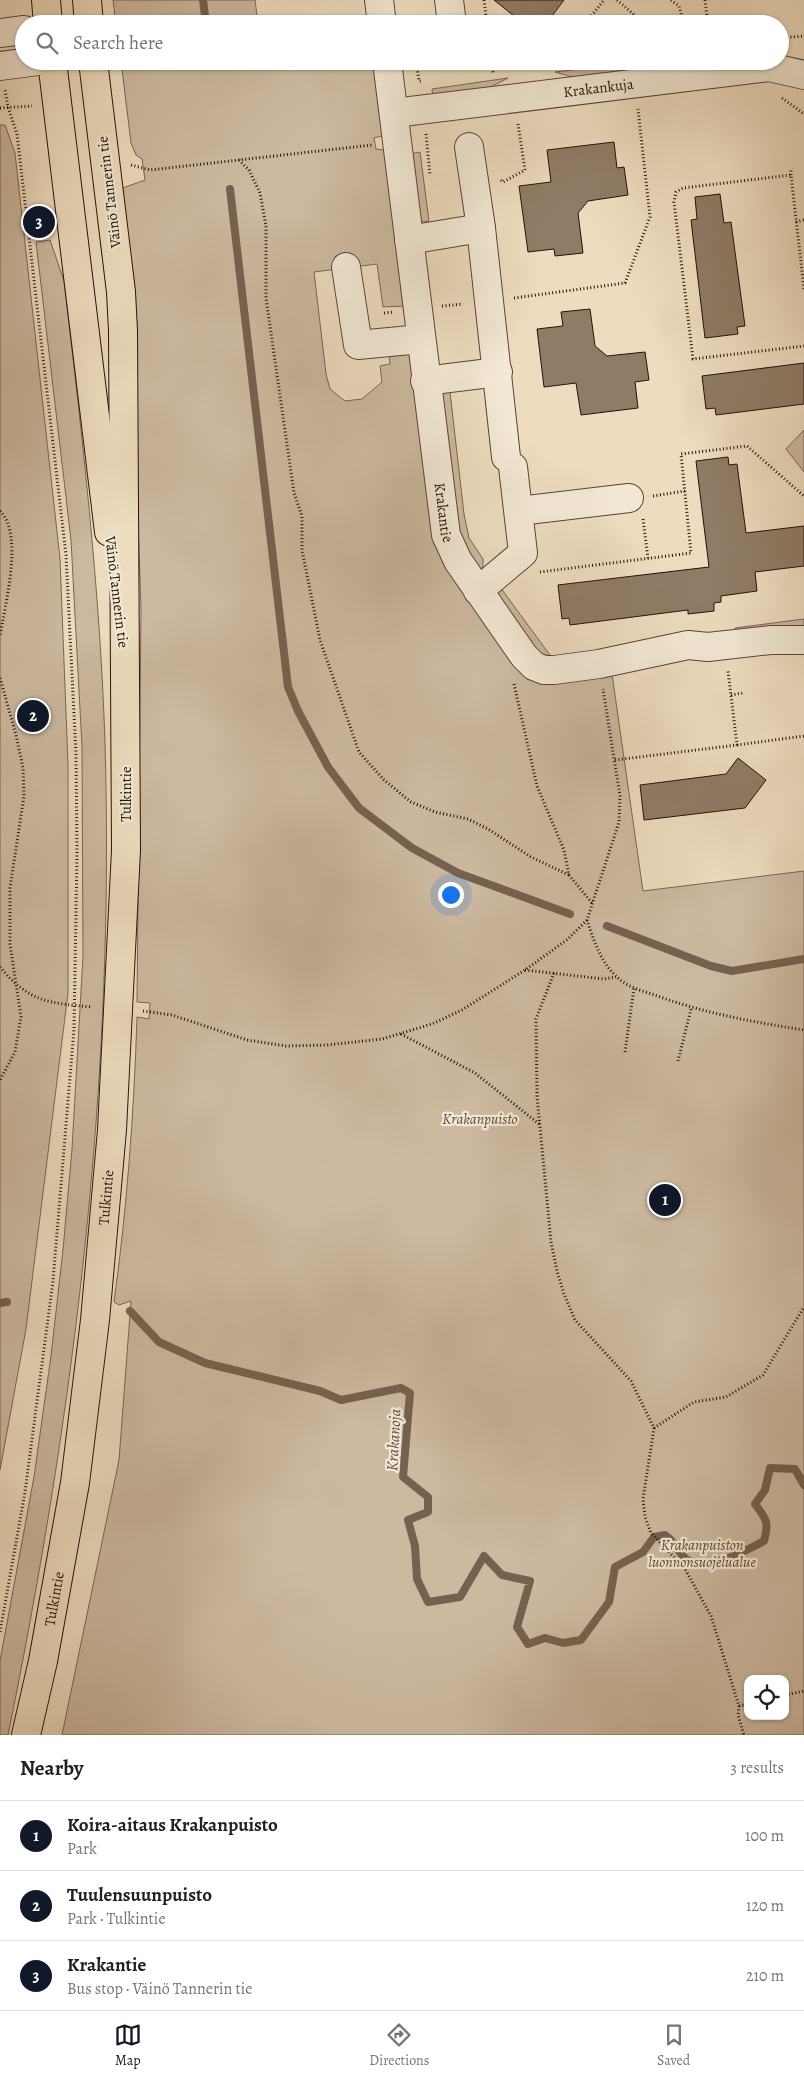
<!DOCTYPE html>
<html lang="en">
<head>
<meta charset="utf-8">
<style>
	body { margin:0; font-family:Alegreya,serif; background:#f6f6f6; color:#202124 }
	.controls { position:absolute; right:15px; bottom:15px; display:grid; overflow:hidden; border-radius:10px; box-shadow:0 1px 4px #0004 }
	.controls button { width:45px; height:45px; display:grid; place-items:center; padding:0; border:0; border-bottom:1px solid #e0e0e0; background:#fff; color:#202124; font:25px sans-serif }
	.you { position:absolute; left:450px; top:894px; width:18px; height:18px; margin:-12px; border:4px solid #fff; border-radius:50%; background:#1a73e8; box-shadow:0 0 0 8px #1a73e833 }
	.badge { display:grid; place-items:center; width:32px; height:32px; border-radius:50%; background:#111827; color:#fff; font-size:16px; font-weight:700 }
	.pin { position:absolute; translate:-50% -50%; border:2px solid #fff; box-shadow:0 1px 5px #0006 }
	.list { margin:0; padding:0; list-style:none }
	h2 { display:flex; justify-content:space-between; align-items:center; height:65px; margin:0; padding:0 20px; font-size:21px }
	h2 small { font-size:16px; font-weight:400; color:#757577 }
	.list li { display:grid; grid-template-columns:32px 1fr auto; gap:15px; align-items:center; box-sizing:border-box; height:70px; padding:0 20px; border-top:1px solid #e0e0e0 }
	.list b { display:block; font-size:19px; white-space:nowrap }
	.list p { margin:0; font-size:16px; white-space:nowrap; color:#757577 }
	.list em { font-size:16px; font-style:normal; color:#757577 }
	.icon { flex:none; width:28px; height:28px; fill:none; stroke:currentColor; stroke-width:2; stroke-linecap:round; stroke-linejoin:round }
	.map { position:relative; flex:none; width:804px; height:1735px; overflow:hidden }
	.search { position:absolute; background:#fff; box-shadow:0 1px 4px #0004; left:15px; right:15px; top:15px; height:55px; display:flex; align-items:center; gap:12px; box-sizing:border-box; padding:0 18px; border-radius:28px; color:#757577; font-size:19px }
	.sheet { height:275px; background:#fff }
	nav { display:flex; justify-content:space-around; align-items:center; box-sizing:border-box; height:70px; border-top:1px solid #e0e0e0; background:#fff; font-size:14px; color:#757577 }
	nav a { display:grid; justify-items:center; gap:2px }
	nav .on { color:#111827 }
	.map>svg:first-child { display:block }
	.green { fill:#ccb9a0; stroke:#7a6553; fill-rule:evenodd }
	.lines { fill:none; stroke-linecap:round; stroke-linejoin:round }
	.stream { stroke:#76614f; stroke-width:8 }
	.building { fill:#8f7b66; stroke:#291106 }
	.minor-casing { stroke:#5a4434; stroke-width:30 }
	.major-casing { stroke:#291106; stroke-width:30 }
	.path { stroke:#291106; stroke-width:3; stroke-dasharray:1 2.5; stroke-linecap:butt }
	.minor { stroke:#f3e8d5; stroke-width:28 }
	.major { stroke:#eddcbf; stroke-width:28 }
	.labels { text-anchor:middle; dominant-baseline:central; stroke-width:4.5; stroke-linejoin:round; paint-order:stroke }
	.street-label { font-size:15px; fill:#291106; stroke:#f3e8d5 }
	.park-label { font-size:15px; font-style:italic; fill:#624c3c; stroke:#f3e8d5 }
	.water-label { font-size:16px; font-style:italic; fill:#634d3d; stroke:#f3e8d5 }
</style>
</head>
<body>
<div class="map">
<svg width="804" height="1735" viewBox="0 0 804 1735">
	<rect width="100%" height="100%" fill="#eddcbf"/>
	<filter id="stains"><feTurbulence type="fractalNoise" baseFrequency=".004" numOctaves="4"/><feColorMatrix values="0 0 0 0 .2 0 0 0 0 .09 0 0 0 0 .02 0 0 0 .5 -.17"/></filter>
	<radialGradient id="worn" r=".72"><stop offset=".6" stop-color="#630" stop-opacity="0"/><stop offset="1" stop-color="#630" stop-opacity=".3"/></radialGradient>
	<path class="green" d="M 113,0 L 255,0 L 258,24 L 116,24 Z
		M 121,61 L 375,61 L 384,131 L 382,136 L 374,138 L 376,149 L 384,150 L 386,155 L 405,306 L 383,307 L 377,264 L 314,272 L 326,374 L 330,389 L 345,401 L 362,399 L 382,382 L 380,366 L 390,364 L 389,354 L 405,351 L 412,355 L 431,514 L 521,671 L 527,679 L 539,680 L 612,674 L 643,891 L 804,871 L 804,1735 L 62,1735 L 119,1460 L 131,1301 L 119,1305 L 114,1302 C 127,1208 134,1113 137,1017 L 149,1019 L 150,1003 L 137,1002 L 141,609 L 137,492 L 120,189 L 145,180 L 142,159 L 136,155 L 131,143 ZM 748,1679 L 785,1679 L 785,1716 L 748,1716 Z
		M 649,61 L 682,61 L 669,69 L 583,80 L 555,72 Z
		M 508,78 L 483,91 L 433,97 L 432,89 Z
		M 0,125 L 5,125 L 15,153 L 60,559 L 68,764 L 68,993 L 26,1329 L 0,1470 Z
		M 420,152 L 429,221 L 418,223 L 409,154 Z
		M 50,240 L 64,281 C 82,435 100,588 105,743 C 115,1078 75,1407 8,1735 L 0,1735 L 0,1661 L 34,1477 L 51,1356 L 63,1250 L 72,1149 L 83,956 L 82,747 L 71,540 L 36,242 Z
		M 450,392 L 464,514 L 469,538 L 483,559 L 483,567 L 477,572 L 457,535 L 439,393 Z
		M 804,430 L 804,472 L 786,449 Z
		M 500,587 L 555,662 L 546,662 L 491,592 Z
		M 804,619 L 804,631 L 736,632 L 735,628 Z"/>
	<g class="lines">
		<path class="stream" d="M 203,0 L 206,24
			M 230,189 L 288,687 L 298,711 L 328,767 L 359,808 L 412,848 L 458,873 L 570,914
			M 607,926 L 711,966 L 732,971 L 804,959
			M 0,1303 L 7,1302
			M 130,1311 L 159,1342 L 205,1363 L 320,1391 L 341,1400 L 401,1388 L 410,1393 L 403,1477 L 428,1497 L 428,1512 L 408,1520 L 415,1546 L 417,1579 L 428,1602 L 460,1597 L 484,1556 L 502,1575 L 530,1581 L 517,1627 L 528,1644 L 545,1638 L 563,1643 L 581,1640 L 609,1602 L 615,1567 L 643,1552 L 654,1537 L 665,1535 C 677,1543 677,1552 685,1558 C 705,1574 745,1551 764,1541 C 769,1522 767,1520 755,1504 L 765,1490 L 770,1468 L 795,1469 L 804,1485"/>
	</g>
	<path class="building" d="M 494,0 L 564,0 L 546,24 L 524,24 Z
		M 614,142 L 617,168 L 624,167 L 628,195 L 588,201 L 578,213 L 583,253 L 555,256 L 554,249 L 528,252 L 519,186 L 551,182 L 547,150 Z
		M 720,194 L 724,223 L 731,222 L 745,326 L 737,327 L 738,334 L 705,338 L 691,220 L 697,219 L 695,197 Z
		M 590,309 L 595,346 L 607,356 L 645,352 L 649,380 L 635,382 L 638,408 L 581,415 L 576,383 L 544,387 L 537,329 L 563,326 L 561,312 Z
		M 804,363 L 804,404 L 716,415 L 715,408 L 706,409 L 702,376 Z
		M 728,457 L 729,465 L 737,464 L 746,533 L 804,526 L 804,566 L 755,572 L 757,591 L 721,596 L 721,602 L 714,603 L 714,611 L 688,614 L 688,610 L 570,625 L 569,618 L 562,619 L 558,585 L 709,567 L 696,461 Z
		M 738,758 L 766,780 L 745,808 L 644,820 L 640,785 L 726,774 Z"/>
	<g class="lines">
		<defs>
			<g id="minor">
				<path d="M 379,0 L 382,24"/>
				<path d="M 449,0 L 452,24"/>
				<path d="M 0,33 L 24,30"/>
				<path id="s1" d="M 387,61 L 446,535 L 458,561 L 524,656 L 534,666 L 544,670 L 554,670 L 599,664 L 688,645 L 708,647 L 771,640 L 804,640"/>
				<path d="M 0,66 L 38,61"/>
				<path id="s2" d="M 394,113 L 769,67 L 804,75"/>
				<path d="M 469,147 L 481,228 L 506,457"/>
				<path d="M 409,240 L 481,228"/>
				<path d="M 346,267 L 358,345 L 421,339"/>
				<path d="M 425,381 L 498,372"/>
				<path d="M 519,511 L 629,498"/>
				<path d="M 478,591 L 523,553 L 513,467"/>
			</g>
			<g id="major">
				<path d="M 46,0 L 48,24"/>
				<path d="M 87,0 L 89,24"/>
				<path d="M 52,61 L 109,532"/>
				<path id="s3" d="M 26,1735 L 43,1661 L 75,1483 L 95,1320 L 112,1130 L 126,850 L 123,331 L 121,292 L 93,61"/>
			</g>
		</defs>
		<use href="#minor" class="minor-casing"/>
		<use href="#major" class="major-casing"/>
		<path class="path" d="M 484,0 L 487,24
			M 617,0 L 645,24
			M 671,0 L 679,6 L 684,24
			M 705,0 L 708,24
			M 585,24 L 604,0
			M 780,38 L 804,36
			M 416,61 L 419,81 L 421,81
			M 491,61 L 493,73
			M 782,98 L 804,114
			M 0,108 L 32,106
			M 426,134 L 430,175
			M 239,160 L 249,170 L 260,193 L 266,226 L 266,298 L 294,493 L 302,516 L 302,550 L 320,640 L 359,752 L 384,780 L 411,802 L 435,812 L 468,819 L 488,829 L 531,857 L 569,875
			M 131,165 L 150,170 L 372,145
			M 791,175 L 791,169
			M 501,180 L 503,182 L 525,170 L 518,124
			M 796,222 L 804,220
			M 804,289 L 791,175 L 683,188 L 676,192 L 674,202 L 693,359 L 804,346
			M 514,298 L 625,283 L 650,217 L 638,109
			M 442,306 L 463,304
			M 384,313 L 394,312
			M 653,496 L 685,491
			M 0,511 C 24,534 5,605 0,636
			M 643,519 L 648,558
			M 540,572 L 691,553 L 681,454 L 747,446 L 804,496
			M 0,678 L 16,735 L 23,768 L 24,796 L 10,888 L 10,944 L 21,1017 L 15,1052 L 0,1080
			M 514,684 L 537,786 L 564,850 L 569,875 L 592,903
			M 731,695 L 743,693
			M 737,745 L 804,736
			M 615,760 L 737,745 L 728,671
			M 587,920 C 593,939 601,963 617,977 C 627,987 642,991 655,995 C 703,1013 753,1022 804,1030
			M 0,967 C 29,1002 48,1003 92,1007
			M 525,970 L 604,979 L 616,977
			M 554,973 L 536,1019 L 537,1096 L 551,1242 L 557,1271 L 564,1294 L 575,1320 L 631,1381 L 654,1428 L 643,1499 L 645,1517 L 651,1533 L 685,1569 L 711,1616 L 739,1706 L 738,1715 L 744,1735
			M 143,1011 L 172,1015 L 247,1040 L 286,1046 L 327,1045 L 382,1039 L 432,1024 L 462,1010 L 525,970 L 568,939 L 587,920 L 619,822 L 620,796 L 603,689
			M 401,1034 L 475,1073 L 539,1124
			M 625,1052 L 634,988
			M 678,1061 L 691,1009
			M 654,1428 L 694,1402 L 726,1397 L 763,1375 L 804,1307
			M 0,1632 L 25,1492 L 53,1281 L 74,1029 L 77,853 L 76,754 L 66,555 L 17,134 L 8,107 L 5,90
			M 785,1695 L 804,1691
			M 739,1706 L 748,1704"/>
		<use href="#minor" class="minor"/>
		<use href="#major" class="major"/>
	</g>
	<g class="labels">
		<g class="street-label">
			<text stroke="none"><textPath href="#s2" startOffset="206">Krakankuja</textPath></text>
			<text transform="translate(109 192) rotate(-97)">Väinö Tannerin tie</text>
			<text stroke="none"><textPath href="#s1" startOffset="455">Krakantie</textPath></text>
			<text transform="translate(117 592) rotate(83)">Väinö Tannerin tie</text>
			<text transform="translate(126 794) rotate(-90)">Tulkintie</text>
			<text stroke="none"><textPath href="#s3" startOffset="544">Tulkintie</textPath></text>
			<text stroke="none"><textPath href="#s3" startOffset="139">Tulkintie</textPath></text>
		</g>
		<g class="park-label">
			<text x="480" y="1119">Krakanpuisto</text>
			<text x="702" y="1545">Krakanpuiston<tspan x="702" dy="17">luonnonsuojelualue</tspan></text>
		</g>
		<g class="water-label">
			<text transform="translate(394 1440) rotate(-87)">Krakanoja</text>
		</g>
	</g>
	<rect width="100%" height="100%" filter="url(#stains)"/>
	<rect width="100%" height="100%" fill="url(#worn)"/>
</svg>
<div class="controls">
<button><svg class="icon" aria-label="locate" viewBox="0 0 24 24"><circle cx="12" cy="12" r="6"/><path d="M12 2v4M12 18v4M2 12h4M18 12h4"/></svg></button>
</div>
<div class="you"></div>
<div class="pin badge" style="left:665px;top:1200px">1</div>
<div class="pin badge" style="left:33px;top:716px">2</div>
<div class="pin badge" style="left:39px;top:222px">3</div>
<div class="search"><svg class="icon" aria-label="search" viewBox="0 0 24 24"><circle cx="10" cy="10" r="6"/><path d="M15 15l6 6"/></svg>Search here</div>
</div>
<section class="sheet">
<h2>Nearby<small>3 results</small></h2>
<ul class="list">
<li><span class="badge">1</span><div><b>Koira-aitaus Krakanpuisto</b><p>Park</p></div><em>100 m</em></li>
<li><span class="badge">2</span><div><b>Tuulensuunpuisto</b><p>Park · Tulkintie</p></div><em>120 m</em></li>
<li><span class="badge">3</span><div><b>Krakantie</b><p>Bus stop · Väinö Tannerin tie</p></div><em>210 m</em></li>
</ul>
</section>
<nav>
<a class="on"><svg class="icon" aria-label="map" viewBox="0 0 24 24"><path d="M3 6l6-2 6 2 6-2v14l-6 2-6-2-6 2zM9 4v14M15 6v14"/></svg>Map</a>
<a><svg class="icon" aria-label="directions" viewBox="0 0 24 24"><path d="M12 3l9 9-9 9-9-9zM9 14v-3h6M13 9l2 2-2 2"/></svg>Directions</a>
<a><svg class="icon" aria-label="saved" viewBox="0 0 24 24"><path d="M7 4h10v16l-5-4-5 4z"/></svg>Saved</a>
</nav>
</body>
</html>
